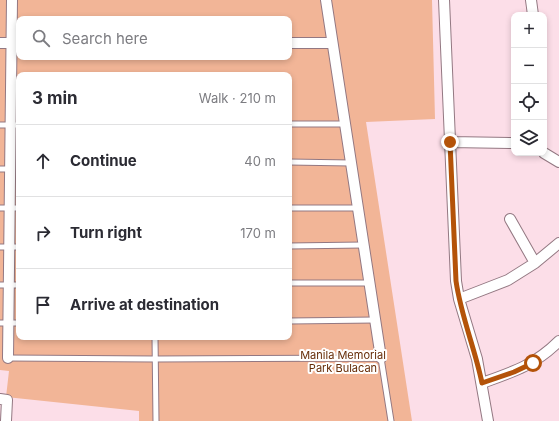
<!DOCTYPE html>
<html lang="en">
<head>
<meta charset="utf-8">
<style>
	body { margin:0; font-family:Inter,sans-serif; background:#f7f7f7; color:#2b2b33 }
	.controls { position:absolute; right:12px; top:12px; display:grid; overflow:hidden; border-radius:8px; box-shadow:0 2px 6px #0003 }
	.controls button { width:36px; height:36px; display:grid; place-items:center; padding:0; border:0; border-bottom:1px solid #e1e1e2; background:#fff; color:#2b2b33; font:20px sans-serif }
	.stop { position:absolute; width:12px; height:12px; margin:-9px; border:3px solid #b45309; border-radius:50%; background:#fff }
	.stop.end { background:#b45309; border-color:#fff; box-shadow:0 1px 4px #0008 }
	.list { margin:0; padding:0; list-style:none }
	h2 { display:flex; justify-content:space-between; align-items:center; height:52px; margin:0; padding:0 16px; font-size:17px }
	h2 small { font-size:13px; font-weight:400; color:#7c7c81 }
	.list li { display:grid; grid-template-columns:26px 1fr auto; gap:12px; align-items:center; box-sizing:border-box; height:72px; padding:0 16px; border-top:1px solid #e1e1e2 }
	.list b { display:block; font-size:15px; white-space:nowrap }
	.list em { font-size:13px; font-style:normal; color:#7c7c81 }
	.icon { flex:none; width:22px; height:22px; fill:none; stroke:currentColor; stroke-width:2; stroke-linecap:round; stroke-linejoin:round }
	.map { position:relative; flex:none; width:559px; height:421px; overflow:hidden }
	.search { position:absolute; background:#fff; box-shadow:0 2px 6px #0003; left:16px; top:16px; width:276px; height:44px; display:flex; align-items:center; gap:10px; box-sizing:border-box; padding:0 14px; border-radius:8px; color:#7c7c81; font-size:15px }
	.panel { position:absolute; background:#fff; box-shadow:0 2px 6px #0003; left:16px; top:72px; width:276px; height:268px; border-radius:8px }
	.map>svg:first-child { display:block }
	.green { fill:#f2b597; fill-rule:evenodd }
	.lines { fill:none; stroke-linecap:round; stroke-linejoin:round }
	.lane-casing { stroke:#937882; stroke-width:7 }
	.street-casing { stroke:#937882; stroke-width:12 }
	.lane { stroke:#fff; stroke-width:5 }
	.street { stroke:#fff; stroke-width:10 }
	.route { stroke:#b45309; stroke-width:5 }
	.labels { text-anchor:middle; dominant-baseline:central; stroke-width:4; stroke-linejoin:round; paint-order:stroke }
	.park-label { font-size:11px; fill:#662c07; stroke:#fff }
</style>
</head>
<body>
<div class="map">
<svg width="559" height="421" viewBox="0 0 559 421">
	<rect width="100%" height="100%" fill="#fcdee8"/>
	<path class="green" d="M 0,0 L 432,0 L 435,119 L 366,122 L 412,421 L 139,421 L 139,411 L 6,397 L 9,371 L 0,370 ZM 19,19 L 289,19 L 289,57 L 19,57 ZM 19,75 L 289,75 L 289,337 L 19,337 Z"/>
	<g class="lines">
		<defs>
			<path id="lane" d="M 289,124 L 345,124
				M 0,125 L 19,125
				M 289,162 L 351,163
				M 0,169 L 10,169
				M 0,208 L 19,208
				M 289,208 L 358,208
				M 289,246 L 363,245
				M 0,247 L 19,247
				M 289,283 L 369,283
				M 0,285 L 19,285
				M 289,321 L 375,320
				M 0,323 L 19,323
				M 155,337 L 156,421
				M 8,358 L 155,359 L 381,358 L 391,421"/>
			<path id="street" d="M 326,0 L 381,358
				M 444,0 L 456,281 L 459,299 L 477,359 L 488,421
				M 531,0 L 533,15
				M 0,43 L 19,43
				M 289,43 L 332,43
				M 450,142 L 514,143
				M 544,153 L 559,162
				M 510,219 L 535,263
				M 459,299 L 508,280 L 535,263 L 559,243
				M 8,358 L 12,0
				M 482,383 C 513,372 535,365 559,341
				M 0,399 L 7,400 L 6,421"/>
		</defs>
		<use href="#lane" class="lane-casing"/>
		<use href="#street" class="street-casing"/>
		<use href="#lane" class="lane"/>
		<use href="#street" class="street"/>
	</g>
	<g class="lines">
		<path class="route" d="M 450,142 L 456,281 C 461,316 475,349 482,383 L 514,372 L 533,363"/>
	</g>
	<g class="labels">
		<g class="park-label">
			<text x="343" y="355">Manila Memorial<tspan x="343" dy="13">Park Bulacan</tspan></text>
		</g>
	</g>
</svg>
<div class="controls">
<button>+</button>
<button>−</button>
<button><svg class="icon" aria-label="locate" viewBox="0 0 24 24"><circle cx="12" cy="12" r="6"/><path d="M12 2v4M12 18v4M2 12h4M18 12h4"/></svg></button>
<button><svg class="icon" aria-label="layers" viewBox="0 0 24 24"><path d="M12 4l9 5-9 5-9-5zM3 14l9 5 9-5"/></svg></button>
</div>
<div class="stop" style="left:533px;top:363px"></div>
<div class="stop end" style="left:450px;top:142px"></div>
<div class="search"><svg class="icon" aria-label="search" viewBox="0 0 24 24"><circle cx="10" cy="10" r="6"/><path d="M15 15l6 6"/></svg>Search here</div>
<section class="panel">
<h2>3 min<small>Walk · 210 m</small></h2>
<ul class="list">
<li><svg class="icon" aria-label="ahead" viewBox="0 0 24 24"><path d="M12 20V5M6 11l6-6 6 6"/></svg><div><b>Continue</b></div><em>40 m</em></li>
<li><svg class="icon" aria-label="right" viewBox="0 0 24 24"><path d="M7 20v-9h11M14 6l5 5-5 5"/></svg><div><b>Turn right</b></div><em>170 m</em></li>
<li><svg class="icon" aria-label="arrive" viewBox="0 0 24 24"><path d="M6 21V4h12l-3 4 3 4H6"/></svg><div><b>Arrive at destination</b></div></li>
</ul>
</section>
</div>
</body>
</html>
